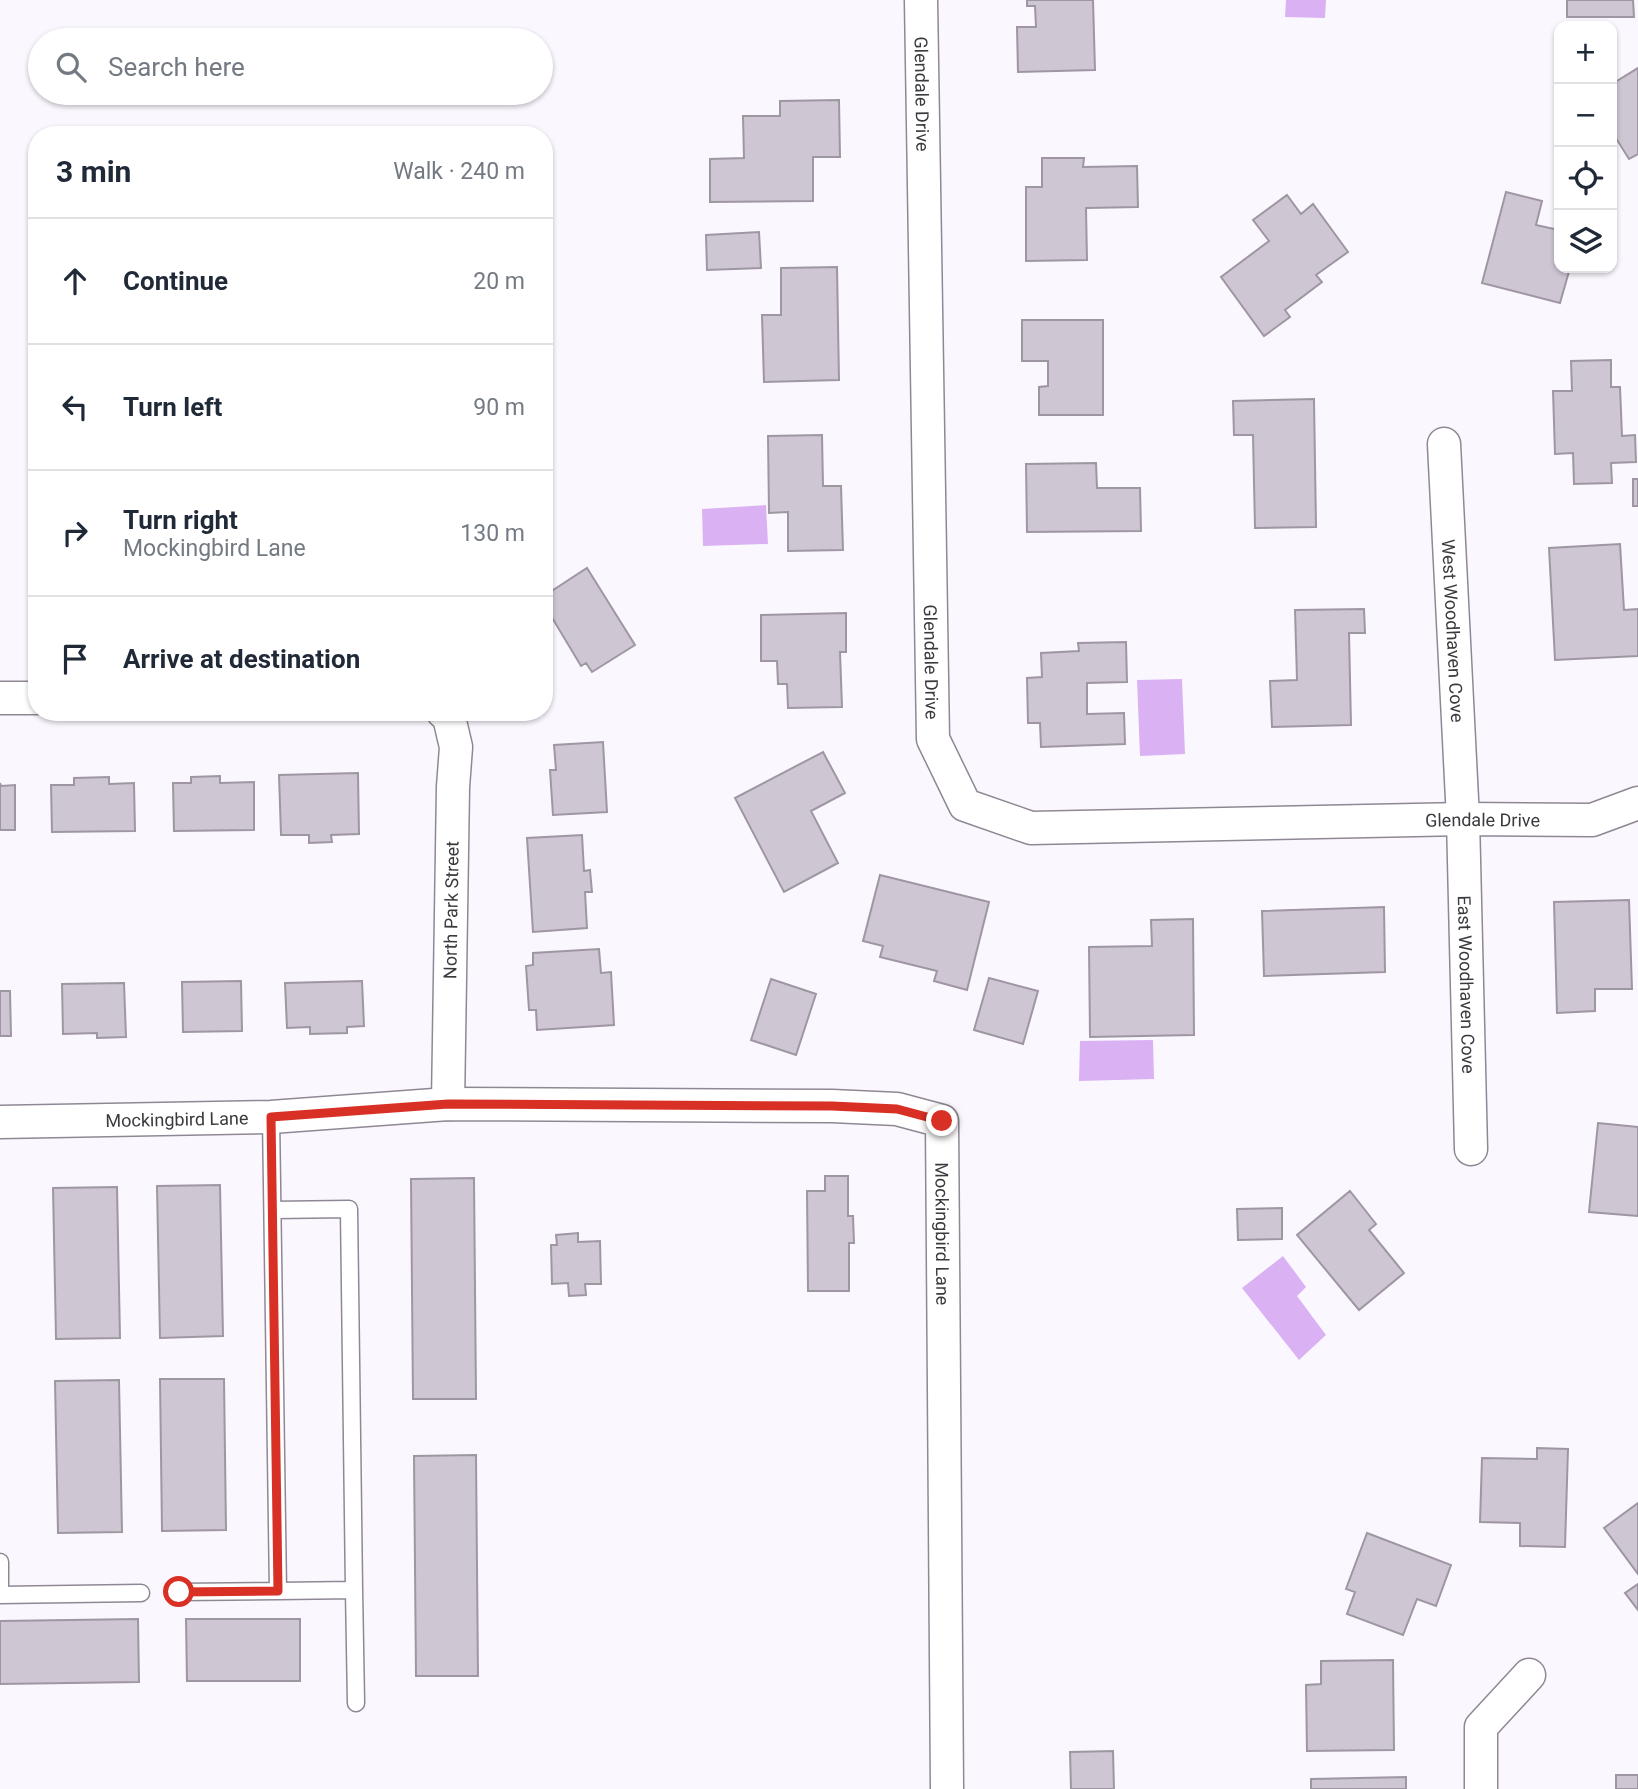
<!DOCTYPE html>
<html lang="en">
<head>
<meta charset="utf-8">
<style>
	body { margin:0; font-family:Roboto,sans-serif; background:#f2f2f3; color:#1f2937 }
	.controls { position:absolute; right:21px; top:21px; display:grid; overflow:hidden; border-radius:14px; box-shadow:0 2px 5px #0004 }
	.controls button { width:63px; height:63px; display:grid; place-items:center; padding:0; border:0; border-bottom:2px solid #e0e1e3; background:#fff; color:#1f2937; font:35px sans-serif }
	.stop { position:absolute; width:21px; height:21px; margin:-16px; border:5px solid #d93025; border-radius:50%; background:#fff }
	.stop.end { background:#d93025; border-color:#fff; box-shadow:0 2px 7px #0008 }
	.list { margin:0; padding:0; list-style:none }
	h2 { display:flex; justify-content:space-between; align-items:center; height:91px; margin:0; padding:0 28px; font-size:30px }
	h2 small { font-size:23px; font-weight:400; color:#747a83 }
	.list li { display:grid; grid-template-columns:46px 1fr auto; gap:21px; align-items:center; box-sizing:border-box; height:126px; padding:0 28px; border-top:2px solid #e0e1e3 }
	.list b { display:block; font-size:26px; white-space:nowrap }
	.list p { margin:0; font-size:23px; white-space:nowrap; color:#747a83 }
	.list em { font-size:23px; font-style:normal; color:#747a83 }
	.icon { flex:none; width:38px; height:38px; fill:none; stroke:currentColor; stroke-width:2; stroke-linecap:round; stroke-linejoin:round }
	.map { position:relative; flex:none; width:1638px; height:1789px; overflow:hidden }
	.search { position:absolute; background:#fff; box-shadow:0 2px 5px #0004; left:28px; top:28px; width:525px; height:77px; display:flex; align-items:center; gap:18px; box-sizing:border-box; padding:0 24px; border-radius:38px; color:#747a83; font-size:26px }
	.panel { position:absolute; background:#fff; box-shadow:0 2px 5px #0004; left:28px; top:126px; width:525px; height:595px; border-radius:28px }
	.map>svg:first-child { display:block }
	.water { fill:#dab2f3 }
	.building { fill:#cec6d3; stroke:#9e97a3; stroke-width:2 }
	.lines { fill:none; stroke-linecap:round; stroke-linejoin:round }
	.lane-casing { stroke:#8f8894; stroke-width:19 }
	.street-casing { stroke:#8f8894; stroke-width:35 }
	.lane { stroke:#fff; stroke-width:16 }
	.street { stroke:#fff; stroke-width:32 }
	.route { stroke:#d93025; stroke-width:9 }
	.labels { text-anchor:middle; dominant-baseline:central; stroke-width:7; stroke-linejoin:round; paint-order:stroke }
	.street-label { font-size:18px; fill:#3c393e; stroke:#fff }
</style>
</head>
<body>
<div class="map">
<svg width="1638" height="1789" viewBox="0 0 1638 1789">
	<rect width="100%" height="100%" fill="#fbf7ff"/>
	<path class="water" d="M 1286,0 L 1326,0 L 1325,18 L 1285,17 Z
		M 766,505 L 768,544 L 703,546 L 702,509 Z
		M 1182,679 L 1185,754 L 1140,756 L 1137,680 Z
		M 1153,1040 L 1154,1079 L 1079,1081 L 1080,1041 Z
		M 1283,1256 L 1306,1287 L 1297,1296 L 1326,1335 L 1299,1360 L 1242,1288 Z"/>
	<path class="building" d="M 1027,0 L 1093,0 L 1095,70 L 1018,72 L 1017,27 L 1036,27 L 1035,6 L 1027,6 Z
		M 1567,0 L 1633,0 L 1634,17 L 1567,17 Z
		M 1638,68 L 1638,154 L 1629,159 L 1612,132 L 1612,84 Z
		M 839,100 L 840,157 L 813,157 L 813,201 L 710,202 L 710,159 L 744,158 L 743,116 L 780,116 L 780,101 Z
		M 1042,158 L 1084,158 L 1083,167 L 1137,166 L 1138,207 L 1086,208 L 1087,260 L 1026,261 L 1026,187 L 1042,187 Z
		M 1506,192 L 1542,201 L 1536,225 L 1559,230 L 1559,268 L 1570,268 L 1560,303 L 1482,283 Z
		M 1287,195 L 1301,214 L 1313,204 L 1348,252 L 1316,275 L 1322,282 L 1285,310 L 1290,317 L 1264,336 L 1221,277 L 1269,241 L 1253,220 Z
		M 759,232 L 761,268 L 707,270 L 706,235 Z
		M 837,267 L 839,380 L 764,382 L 762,315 L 781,315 L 781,268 Z
		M 1022,320 L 1103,320 L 1103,415 L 1039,415 L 1039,387 L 1048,386 L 1048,361 L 1022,361 Z
		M 1611,360 L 1611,387 L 1620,387 L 1622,436 L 1635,435 L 1636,462 L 1611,463 L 1612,483 L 1574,484 L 1573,453 L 1555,454 L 1553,391 L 1572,391 L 1571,361 Z
		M 1314,399 L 1316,527 L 1255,528 L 1253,435 L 1234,435 L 1233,401 Z
		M 822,435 L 823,486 L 841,486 L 843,550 L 788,551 L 788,512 L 769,513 L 768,436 Z
		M 1096,463 L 1097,488 L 1140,488 L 1141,531 L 1027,532 L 1026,464 Z
		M 1633,479 L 1638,479 L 1638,506 L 1633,506 Z
		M 1620,544 L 1624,610 L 1638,609 L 1638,656 L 1555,660 L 1549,548 Z
		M 587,568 L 635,645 L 592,672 L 586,663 L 581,666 L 545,606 L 549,604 L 544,596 Z
		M 1364,609 L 1365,633 L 1349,633 L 1351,725 L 1272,727 L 1270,681 L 1297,680 L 1295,610 Z
		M 846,613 L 846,652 L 840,652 L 842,707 L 788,708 L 787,684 L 778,684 L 777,661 L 761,661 L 761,615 Z
		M 1126,642 L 1127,682 L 1087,683 L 1087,714 L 1124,713 L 1125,744 L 1041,747 L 1040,723 L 1028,723 L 1027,678 L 1042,677 L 1041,653 L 1079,651 L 1078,643 Z
		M 603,742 L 607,812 L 553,815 L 550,770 L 556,770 L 554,745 Z
		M 823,752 L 845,793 L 811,811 L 838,863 L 784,892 L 735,798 Z
		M 358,773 L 359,834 L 331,835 L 332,842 L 309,843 L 309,835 L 281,835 L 279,775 Z
		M 220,776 L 220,783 L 254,782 L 254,830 L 174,831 L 173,783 L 191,783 L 191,777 Z
		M 109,777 L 109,784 L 134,783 L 135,831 L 52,832 L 51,785 L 74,785 L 74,778 Z
		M 0,783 L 1,786 L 15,785 L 15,830 L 0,830 Z
		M 582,835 L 584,871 L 590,870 L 592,892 L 585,892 L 587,928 L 533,932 L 527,838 Z
		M 880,875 L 989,902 L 967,990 L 934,981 L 937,971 L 880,957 L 883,946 L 863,941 Z
		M 1629,900 L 1632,989 L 1595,989 L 1595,1011 L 1557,1013 L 1554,902 Z
		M 1384,907 L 1385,972 L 1264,976 L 1262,911 Z
		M 1193,919 L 1194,1035 L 1090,1037 L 1089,947 L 1152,946 L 1151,920 Z
		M 599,949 L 601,973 L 611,972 L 614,1025 L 537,1030 L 536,1010 L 529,1010 L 526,966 L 533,965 L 533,953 Z
		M 989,978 L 1038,991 L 1023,1044 L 974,1030 Z
		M 771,979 L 816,994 L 796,1055 L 751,1040 Z
		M 241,981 L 242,1031 L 183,1032 L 182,982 Z
		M 362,981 L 364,1026 L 347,1027 L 347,1033 L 310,1034 L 310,1027 L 287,1028 L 285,983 Z
		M 124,983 L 126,1037 L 97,1038 L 97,1033 L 63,1034 L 62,984 Z
		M 0,991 L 10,991 L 11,1036 L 0,1036 Z
		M 1598,1123 L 1638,1127 L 1638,1216 L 1589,1212 Z
		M 825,1176 L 848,1176 L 848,1216 L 853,1216 L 854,1243 L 849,1243 L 849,1291 L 808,1291 L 807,1191 L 825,1191 Z
		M 474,1178 L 476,1399 L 413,1399 L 411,1179 Z
		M 220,1185 L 223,1336 L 160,1338 L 157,1186 Z
		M 117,1187 L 120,1338 L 56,1339 L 53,1188 Z
		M 1350,1191 L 1376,1224 L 1369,1230 L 1404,1273 L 1359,1310 L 1297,1235 Z
		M 1282,1208 L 1282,1239 L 1238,1240 L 1237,1209 Z
		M 578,1233 L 578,1242 L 600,1241 L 601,1284 L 585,1284 L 586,1295 L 569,1296 L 568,1283 L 552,1284 L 551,1245 L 557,1245 L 556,1235 Z
		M 160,1379 L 224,1379 L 226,1530 L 162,1531 Z
		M 119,1380 L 122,1532 L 58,1533 L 55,1381 Z
		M 1537,1448 L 1568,1449 L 1565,1547 L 1520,1546 L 1520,1523 L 1480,1522 L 1482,1458 L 1537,1459 Z
		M 476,1455 L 478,1676 L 416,1676 L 414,1456 Z
		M 1638,1503 L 1638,1574 L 1604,1528 Z
		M 1367,1533 L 1451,1565 L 1436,1606 L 1417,1599 L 1403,1635 L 1347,1614 L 1355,1592 L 1346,1589 Z
		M 1638,1584 L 1638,1610 L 1625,1593 Z
		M 138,1619 L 139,1682 L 0,1684 L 0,1621 Z
		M 186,1619 L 300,1619 L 300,1681 L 187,1681 Z
		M 1393,1660 L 1394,1750 L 1307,1751 L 1306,1685 L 1321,1684 L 1321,1661 Z
		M 1113,1751 L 1114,1789 L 1071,1789 L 1070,1752 Z
		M 1616,1775 L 1638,1775 L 1638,1789 L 1616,1789 Z
		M 1406,1777 L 1406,1789 L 1311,1789 L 1311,1779 Z"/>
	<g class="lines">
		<defs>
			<path id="lane" d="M 271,1117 L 278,1591 L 354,1590 L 356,1703
				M 273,1210 L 349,1209 L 354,1590
				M 0,1562 L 0,1595 L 141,1593
				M 179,1592 L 278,1591"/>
			<g id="street">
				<path id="s1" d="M 921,0 L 933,739 L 965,805 L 1031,828 L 1463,819 L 1592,820 L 1638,803"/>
				<path id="s2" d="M 1444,444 L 1463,819 L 1471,1149"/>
				<path d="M 0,698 L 37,698"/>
				<path d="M 443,712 L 449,717 L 456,747 L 453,787 L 448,1104"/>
				<path id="s3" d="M 0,1122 L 271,1117 L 448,1104 L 832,1106 L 897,1109 L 942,1121 L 947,1789"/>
				<path d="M 1481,1789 L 1481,1727 L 1529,1675"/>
			</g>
		</defs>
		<use href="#lane" class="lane-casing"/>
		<use href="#street" class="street-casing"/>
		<use href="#lane" class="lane"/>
		<use href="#street" class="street"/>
	</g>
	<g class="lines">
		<path class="route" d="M 179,1592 L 278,1591 L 271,1117 L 448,1104 L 832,1106 L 897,1109 L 942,1121"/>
	</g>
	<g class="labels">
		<g class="street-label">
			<text stroke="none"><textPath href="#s1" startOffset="94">Glendale Drive</textPath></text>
			<text stroke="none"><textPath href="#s2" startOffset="187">West Woodhaven Cove</textPath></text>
			<text stroke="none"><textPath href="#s1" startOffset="662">Glendale Drive</textPath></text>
			<text stroke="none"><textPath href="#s1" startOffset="1334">Glendale Drive</textPath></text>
			<text transform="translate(451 910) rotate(-89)">North Park Street</text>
			<text stroke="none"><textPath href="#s2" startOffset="541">East Woodhaven Cove</textPath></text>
			<text stroke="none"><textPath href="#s3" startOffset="177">Mockingbird Lane</textPath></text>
			<text stroke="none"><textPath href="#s3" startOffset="1057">Mockingbird Lane</textPath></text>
		</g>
	</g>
</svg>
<div class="controls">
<button>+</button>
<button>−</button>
<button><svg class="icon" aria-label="locate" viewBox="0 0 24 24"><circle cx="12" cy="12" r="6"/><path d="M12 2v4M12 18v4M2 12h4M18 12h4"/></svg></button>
<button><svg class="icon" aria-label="layers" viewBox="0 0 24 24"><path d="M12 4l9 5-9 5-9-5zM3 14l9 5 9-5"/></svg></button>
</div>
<div class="stop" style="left:179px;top:1592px"></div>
<div class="stop end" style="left:942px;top:1121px"></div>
<div class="search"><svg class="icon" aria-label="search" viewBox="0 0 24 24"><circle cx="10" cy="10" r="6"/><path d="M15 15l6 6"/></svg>Search here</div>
<section class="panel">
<h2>3 min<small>Walk · 240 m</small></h2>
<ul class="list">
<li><svg class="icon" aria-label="ahead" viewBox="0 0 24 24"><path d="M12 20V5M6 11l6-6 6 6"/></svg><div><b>Continue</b></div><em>20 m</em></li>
<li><svg class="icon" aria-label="left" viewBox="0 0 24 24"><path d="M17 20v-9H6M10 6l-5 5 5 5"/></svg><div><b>Turn left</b></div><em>90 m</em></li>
<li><svg class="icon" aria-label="right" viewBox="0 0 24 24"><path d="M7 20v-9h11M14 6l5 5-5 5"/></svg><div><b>Turn right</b><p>Mockingbird Lane</p></div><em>130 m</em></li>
<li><svg class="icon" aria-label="arrive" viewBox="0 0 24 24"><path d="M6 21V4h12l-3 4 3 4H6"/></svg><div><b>Arrive at destination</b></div></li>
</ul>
</section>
</div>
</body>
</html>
